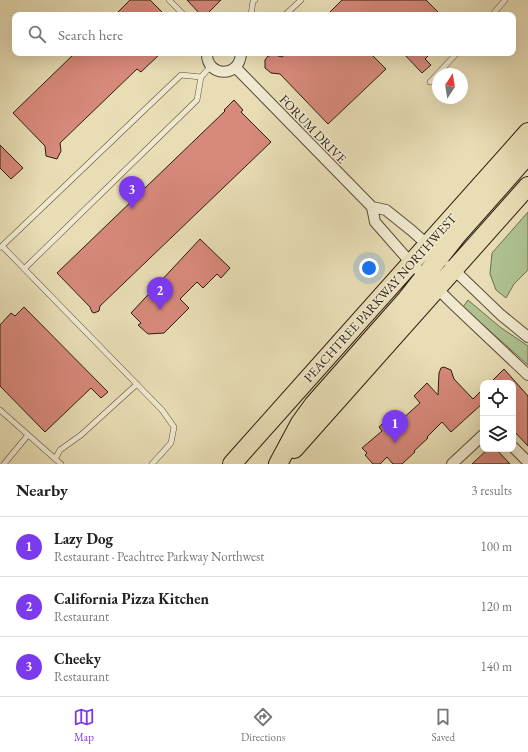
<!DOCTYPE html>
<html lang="en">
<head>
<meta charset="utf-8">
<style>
	body { margin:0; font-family:"EB Garamond",serif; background:#f2f2f2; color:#222 }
	.controls { position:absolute; right:12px; bottom:12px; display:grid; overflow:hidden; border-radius:8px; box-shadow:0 4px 16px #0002 }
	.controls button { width:36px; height:36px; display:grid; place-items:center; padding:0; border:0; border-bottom:1px solid #e0e0e0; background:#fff; color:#222; font:20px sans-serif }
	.compass { position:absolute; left:432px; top:68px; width:36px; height:36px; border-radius:50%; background:#fff; box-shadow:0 4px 16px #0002; rotate:12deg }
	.you { position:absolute; left:369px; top:268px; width:14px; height:14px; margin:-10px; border:3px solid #fff; border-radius:50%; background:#1a73e8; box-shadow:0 0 0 6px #1a73e833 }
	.badge { display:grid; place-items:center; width:26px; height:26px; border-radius:50%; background:#7c3aed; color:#fff; font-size:13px; font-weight:700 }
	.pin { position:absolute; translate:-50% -33px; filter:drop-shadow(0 1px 2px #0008) }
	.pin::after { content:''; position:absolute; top:21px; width:14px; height:12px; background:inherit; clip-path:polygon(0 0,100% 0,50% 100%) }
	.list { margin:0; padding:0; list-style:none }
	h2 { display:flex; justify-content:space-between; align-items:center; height:52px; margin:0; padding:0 16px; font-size:17px }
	h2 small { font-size:13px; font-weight:400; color:#767676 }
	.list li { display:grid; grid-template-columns:26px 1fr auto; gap:12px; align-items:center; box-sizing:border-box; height:60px; padding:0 16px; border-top:1px solid #e0e0e0 }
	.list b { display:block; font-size:15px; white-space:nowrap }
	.list p { margin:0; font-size:13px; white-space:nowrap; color:#767676 }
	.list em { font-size:13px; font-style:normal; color:#767676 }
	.icon { flex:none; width:22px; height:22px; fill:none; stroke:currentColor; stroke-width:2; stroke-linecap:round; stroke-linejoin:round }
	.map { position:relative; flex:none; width:528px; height:464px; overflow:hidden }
	.search { position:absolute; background:#fff; box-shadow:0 4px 16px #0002; left:12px; right:12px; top:12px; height:44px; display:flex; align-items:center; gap:10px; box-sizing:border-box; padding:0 14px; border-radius:8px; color:#767676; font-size:15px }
	.sheet { height:232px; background:#fff }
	nav { display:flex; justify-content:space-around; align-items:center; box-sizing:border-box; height:56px; border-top:1px solid #e0e0e0; background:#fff; font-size:11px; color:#767676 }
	nav a { display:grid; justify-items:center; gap:2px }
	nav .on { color:#7c3aed }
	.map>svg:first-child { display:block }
	.green { fill:#afc292; stroke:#6e7051 }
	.building { fill:#d7897b; stroke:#2c1d10 }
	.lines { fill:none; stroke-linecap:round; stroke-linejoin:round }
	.lane-casing { stroke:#5b4d39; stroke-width:6 }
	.street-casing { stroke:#5b4d39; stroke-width:12 }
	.highway-casing { stroke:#2c1d10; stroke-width:20 }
	.lane { stroke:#f0e9cf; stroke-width:5 }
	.street { stroke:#f0e9cf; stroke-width:10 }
	.highway { stroke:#e8ddb5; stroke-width:18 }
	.labels { text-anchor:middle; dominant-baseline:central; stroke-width:3; stroke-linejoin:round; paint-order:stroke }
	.street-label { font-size:13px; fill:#2c1d10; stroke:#f0e9cf }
</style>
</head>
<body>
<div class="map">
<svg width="528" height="464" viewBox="0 0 528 464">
	<rect width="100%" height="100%" fill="#e8ddb5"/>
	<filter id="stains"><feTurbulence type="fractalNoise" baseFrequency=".005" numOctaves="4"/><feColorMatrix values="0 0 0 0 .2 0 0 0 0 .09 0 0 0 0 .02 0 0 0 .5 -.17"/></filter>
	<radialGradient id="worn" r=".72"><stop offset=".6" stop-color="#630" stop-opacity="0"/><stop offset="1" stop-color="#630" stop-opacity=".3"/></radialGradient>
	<path class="green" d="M 528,212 L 528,270 L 514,284 L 506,298 L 496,290 L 490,274 L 492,253 Z
		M 468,300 L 500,327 L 528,346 L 528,365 L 463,307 Z"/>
	<path class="building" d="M 130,0 L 150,0 L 165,15 L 115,15 Z
		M 187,0 L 221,0 L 206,15 L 201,15 Z
		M 342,0 L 426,0 L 441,15 L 327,15 Z
		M 75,53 L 161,53 L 141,72 L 137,69 L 60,143 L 61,151 L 57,159 L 46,156 L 45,146 L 13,113 Z
		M 287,53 L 370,53 L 386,69 L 328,124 L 280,74 L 271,73 L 265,68 L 265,60 L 268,56 L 275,55 L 282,57 Z
		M 403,53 L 431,53 L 425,59 L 431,65 L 422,73 Z
		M 234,100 L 243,110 L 241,112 L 271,142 L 100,306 L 99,311 L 94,313 L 92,312 L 90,307 L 57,273 L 136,197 L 133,194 L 142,186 L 145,188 L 225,111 L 224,110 Z
		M 0,145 L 23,168 L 11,179 L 0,168 Z
		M 200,239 L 230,268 L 221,278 L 217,274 L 203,288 L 197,282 L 180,299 L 189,308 L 164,333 L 148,334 L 138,325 L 141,323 L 131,313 Z
		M 24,307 L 108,392 L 101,398 L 91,388 L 45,432 L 0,386 L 0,325 L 11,313 L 15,316 Z
		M 444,367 L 451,370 L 454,379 L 473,399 L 483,389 L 483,403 L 451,432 L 442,422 L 427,437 L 428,438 L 414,451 L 415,452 L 402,464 L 393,464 L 387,457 L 380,464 L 373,464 L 365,455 L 367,453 L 362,448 L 382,431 L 379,427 L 393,414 L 400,421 L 420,403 L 414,396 L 427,383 L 438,395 L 439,373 L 441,368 Z
		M 504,369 L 528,396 L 528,446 L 513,430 L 513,383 L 490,383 Z
		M 488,449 L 496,449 L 510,464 L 472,464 Z"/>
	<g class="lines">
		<defs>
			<path id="lane" d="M 169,0 L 184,15
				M 251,15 L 253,1 L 255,0
				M 285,15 L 301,0
				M 492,15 L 505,0
				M 430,82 L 457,53
				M 2,246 L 162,410 L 174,427 L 171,443 L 152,464
				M 1,247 L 181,75 L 201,77
				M 24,269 L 197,100 L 201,77 L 211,66
				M 0,410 L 61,464
				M 55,459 L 60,450 L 81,435 L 137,384
				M 4,464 L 28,435"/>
			<path id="street" d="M 207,53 C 206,77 240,79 241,53
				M 236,68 L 372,207 L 375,222 L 411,263 L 455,306 L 528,375
				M 372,207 L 386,210 L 411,230 L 430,247
				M 450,266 L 501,315 L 528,337
				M 513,447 L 528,462
				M 452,464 L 483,435"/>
			<path id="highway" d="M 294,449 L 528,186
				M 232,464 L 528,132
				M 278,464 L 300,423 L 313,405 L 405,301 L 458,234 L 528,155"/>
		</defs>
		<use href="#lane" class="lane-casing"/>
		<use href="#street" class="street-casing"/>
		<use href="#highway" class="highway-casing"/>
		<use href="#lane" class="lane"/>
		<use href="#street" class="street"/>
		<use href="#highway" class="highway"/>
	</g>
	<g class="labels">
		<g class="street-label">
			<text transform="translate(313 129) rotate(46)">FORUM DRIVE</text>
			<text transform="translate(380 298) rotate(-48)">PEACHTREE PARKWAY NORTHWEST</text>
		</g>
	</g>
	<rect width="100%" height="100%" filter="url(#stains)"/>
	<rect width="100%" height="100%" fill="url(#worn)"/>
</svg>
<div class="controls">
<button><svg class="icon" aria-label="locate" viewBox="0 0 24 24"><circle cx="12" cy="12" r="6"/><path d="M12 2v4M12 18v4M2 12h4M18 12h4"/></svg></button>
<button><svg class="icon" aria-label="layers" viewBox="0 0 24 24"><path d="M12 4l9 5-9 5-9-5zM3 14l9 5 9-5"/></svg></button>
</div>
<svg class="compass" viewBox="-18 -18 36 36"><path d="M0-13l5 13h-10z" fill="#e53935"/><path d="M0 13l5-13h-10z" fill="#767676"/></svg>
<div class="you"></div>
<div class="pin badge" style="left:395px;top:443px">1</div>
<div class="pin badge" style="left:160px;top:310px">2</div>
<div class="pin badge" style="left:132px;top:209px">3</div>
<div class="search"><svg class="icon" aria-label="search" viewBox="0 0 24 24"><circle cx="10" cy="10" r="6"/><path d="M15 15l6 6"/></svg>Search here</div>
</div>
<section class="sheet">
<h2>Nearby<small>3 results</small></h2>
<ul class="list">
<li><span class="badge">1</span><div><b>Lazy Dog</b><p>Restaurant · Peachtree Parkway Northwest</p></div><em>100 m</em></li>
<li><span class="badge">2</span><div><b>California Pizza Kitchen</b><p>Restaurant</p></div><em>120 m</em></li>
<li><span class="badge">3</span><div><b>Cheeky</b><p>Restaurant</p></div><em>140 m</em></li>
</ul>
</section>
<nav>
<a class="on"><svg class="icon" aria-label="map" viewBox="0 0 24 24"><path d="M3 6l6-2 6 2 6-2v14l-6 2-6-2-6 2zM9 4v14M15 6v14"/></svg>Map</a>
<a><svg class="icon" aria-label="directions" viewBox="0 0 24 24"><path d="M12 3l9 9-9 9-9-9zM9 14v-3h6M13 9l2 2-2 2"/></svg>Directions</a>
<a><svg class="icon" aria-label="saved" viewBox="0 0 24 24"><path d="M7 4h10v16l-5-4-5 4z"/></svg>Saved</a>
</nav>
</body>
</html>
